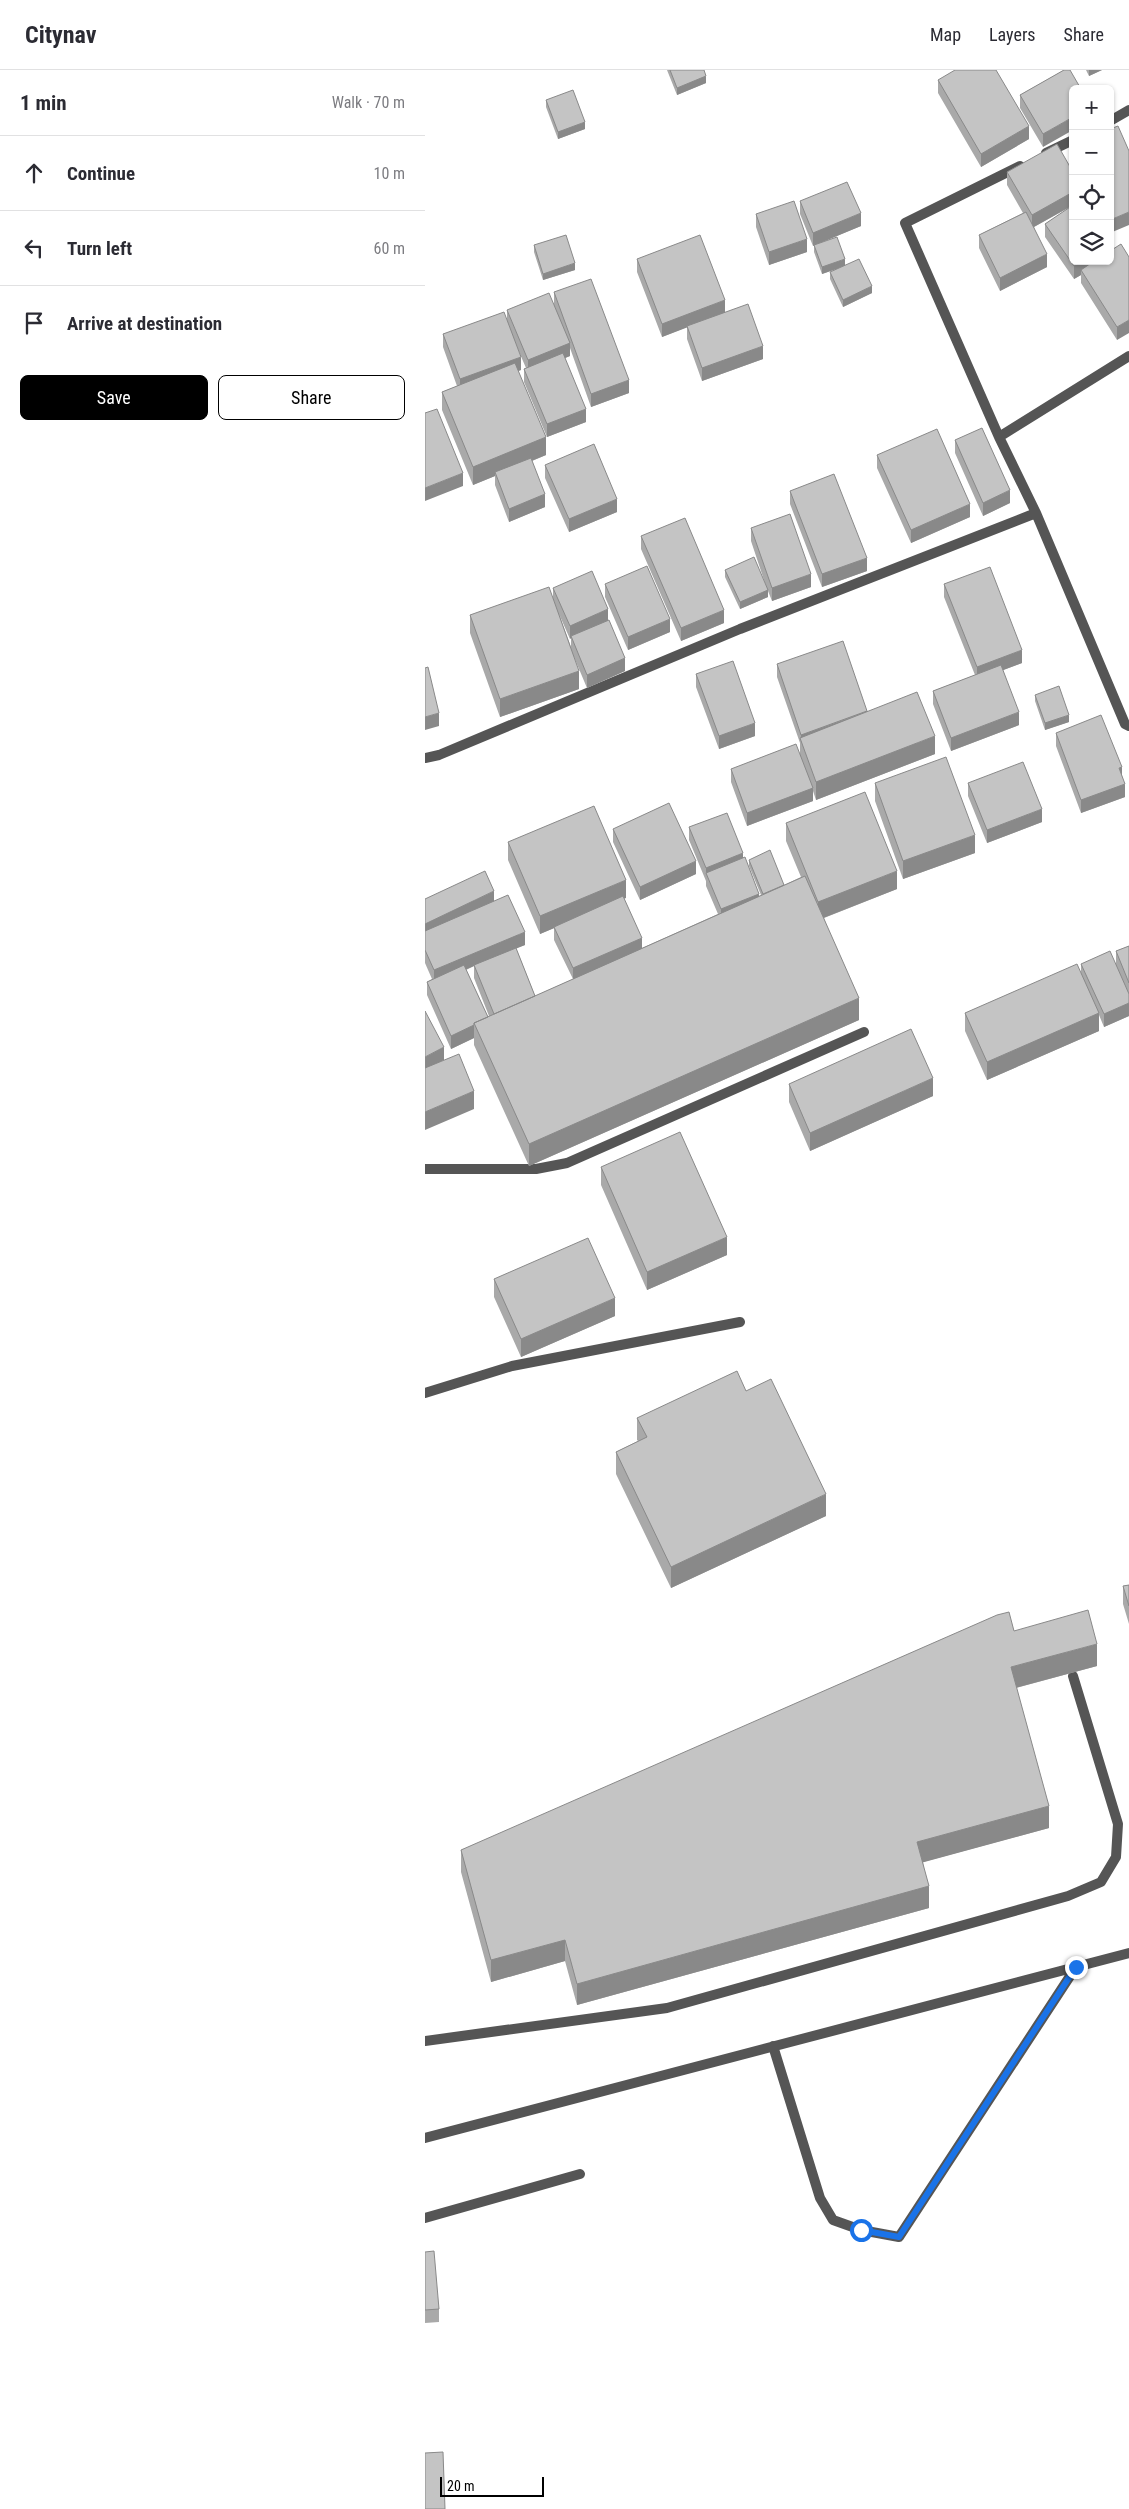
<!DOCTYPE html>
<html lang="en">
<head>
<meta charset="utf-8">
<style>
	body { margin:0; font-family:"Roboto Condensed",sans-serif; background:#f7f7f7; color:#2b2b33 }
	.controls { position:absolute; right:15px; top:15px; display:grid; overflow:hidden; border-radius:8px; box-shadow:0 1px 4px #0004 }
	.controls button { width:45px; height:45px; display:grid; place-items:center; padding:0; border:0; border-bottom:1px solid #e1e1e2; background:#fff; color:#2b2b33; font:25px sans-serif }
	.scale { position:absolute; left:15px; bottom:12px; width:104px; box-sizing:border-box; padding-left:5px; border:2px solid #000; border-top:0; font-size:14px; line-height:18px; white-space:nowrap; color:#000; -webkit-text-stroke:4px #fff; paint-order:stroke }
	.stop { position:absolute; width:15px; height:15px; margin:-11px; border:4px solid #1a73e8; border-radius:50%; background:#fff }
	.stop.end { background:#1a73e8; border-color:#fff; box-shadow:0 1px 5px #0008 }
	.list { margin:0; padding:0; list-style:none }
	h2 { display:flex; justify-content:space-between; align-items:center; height:65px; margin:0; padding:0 20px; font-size:21px }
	h2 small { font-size:16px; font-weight:400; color:#7c7c81 }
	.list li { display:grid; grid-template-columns:32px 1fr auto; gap:15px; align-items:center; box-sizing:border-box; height:75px; padding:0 20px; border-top:1px solid #e1e1e2 }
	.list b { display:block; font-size:19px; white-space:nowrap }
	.list em { font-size:16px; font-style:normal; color:#7c7c81 }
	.actions { display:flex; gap:10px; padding:15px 20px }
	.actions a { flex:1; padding:11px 0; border:1px solid #000; border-radius:8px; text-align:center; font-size:18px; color:#000 }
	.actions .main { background:#000; color:#fff }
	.icon { flex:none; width:28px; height:28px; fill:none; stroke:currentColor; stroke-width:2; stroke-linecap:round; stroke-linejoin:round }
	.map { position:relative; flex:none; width:704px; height:2439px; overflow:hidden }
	header { display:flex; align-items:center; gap:30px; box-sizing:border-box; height:70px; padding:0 25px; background:#fff; border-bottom:1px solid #e1e1e2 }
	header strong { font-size:24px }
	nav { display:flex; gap:28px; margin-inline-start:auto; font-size:18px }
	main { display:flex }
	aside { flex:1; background:#fff }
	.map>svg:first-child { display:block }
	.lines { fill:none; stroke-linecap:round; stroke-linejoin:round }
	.service { stroke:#555; stroke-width:10 }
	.minor { stroke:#555; stroke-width:10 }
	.wall { fill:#a9a9a9; fill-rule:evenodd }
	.shaded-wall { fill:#898989 }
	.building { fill:#c4c4c4; stroke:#898989 }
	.route { stroke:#1a73e8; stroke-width:6 }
</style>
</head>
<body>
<header>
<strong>Citynav</strong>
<nav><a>Map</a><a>Layers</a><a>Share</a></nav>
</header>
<main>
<aside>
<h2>1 min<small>Walk · 70 m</small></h2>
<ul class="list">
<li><svg class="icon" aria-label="ahead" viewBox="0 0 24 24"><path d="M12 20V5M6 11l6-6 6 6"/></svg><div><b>Continue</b></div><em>10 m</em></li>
<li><svg class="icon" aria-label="left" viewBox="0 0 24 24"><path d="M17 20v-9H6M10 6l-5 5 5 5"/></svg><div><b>Turn left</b></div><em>60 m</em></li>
<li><svg class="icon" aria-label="arrive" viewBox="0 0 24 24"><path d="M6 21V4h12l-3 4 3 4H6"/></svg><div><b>Arrive at destination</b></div></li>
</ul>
<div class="actions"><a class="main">Save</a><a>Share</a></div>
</aside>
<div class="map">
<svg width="704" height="2439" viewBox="0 0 704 2439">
	<rect width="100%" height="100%" fill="#fff"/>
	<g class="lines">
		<path class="service" d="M 0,1099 L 111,1099 L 142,1093 L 439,962
			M 0,1323 L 87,1296 L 315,1252
			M 0,1971 L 242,1938 L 643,1826 L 676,1812 L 691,1787 L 693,1754 L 648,1606
			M 348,1976 L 395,2128 L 408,2150 L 436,2160 L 474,2167 L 651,1897
			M 0,2068 L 704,1883
			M 0,2148 L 155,2104"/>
		<path class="minor" d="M 685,51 L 704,40
			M 621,83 L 648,70
			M 595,96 L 480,153 L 574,367 L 611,443
			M 574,367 L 704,286
			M 0,688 L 14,685 L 315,559 L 611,443 L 700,654 L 704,656"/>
	</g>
	<path class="wall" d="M 242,0 L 279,0 L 281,13 L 252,25 Z
		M 639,0 L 618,77 L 595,38 L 595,25 Z
		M 661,0 L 677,0 L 664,6 Z
		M 513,10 L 604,69 L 556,97 L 513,23 Z
		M 121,30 L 160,59 L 133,69 L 121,37 Z
		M 582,102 L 648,102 L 648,191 L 686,181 L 696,174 L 692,270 L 656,213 L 656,205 L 649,209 L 620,167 L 620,154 L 647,136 L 609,157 L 622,197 L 575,221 L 554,178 L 554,165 L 598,143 L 582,115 Z
		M 375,131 L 436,156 L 397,172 L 447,223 L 418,237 L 405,209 L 405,202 L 414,198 L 397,204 L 389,182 L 389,175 L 388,176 L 375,144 Z
		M 331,144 L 382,182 L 344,195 L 331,157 Z
		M 109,175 L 150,200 L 118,210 L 109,182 Z
		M 212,189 L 300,242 L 338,289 L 277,311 L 262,269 L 262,257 L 237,267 L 212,202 Z
		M 129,222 L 204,323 L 166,337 L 145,278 L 145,286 L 140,288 L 161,352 L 122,367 L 99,312 L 99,299 L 101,298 L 89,270 L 96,300 L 93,301 L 121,385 L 107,391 L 120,437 L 84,452 L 70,415 L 70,406 L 48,415 L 17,340 L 17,322 L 32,316 L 18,277 L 18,264 L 82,250 L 82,240 L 129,235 Z
		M 530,370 L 585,433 L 558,446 L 530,383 Z
		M 452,385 L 545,447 L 486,473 L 452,398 Z
		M 120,395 L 192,442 L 144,462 L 120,408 Z
		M 365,421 L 442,501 L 397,517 L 365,434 Z
		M 326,458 L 386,517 L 347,531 L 343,521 L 343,527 L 315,539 L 300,507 L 300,500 L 341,516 L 326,471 Z
		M 216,466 L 299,553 L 256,571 L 216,479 Z
		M 180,514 L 245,562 L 203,580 L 180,527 Z
		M 519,514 L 597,593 L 578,600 L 594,655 L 526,681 L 508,634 L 508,621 L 550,605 L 519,527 Z
		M 128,518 L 183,550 L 200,601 L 162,618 L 149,587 L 154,619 L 75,647 L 45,563 L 45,545 L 128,528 ZM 134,544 L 145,569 L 146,568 L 146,577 Z
		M 352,594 L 442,641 L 510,684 L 391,730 L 388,721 L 388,731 L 322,756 L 306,712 L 306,699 L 375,684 L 375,673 L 352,607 Z
		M 271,604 L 330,666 L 294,679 L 271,617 Z
		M 610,625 L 644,652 L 620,660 L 610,631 Z
		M 631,663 L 697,706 L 700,727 L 656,743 L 631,676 Z
		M 450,713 L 550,783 L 478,809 L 450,731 Z
		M 543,713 L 617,752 L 562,773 L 543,726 Z
		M 361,753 L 472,819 L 399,848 L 434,950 L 104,1096 L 49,975 L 49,968 L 26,979 L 2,925 L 2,912 L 7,909 L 0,893 L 0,829 L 69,831 L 100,875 L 91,878 L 110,926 L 148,909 L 129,870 L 129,858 L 115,864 L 83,790 L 83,772 L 201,828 L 199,828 L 217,878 L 293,844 L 281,816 L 281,811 L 264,770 L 264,757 L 318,788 L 334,826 L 336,825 L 324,796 L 324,790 L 359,815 L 376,807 L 361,771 ZM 49,896 L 49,908 L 64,946 L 63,947 L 41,900 Z
		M 188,759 L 271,804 L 215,830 L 188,772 Z
		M 704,876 L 704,946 L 679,957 L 674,945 L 674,961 L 562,1010 L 540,961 L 540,943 L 656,904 L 656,894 L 691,894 L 691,881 Z
		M 364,1014 L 508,1026 L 385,1081 L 364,1032 Z
		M 176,1097 L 302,1185 L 222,1220 L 176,1115 Z
		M 69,1209 L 190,1246 L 96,1287 L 69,1227 Z
		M 321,1321 L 401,1446 L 246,1518 L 191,1404 L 191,1382 L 213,1371 L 212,1370 L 212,1348 Z
		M 704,1515 L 704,1554 L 698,1534 L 698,1516 Z
		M 589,1561 L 672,1596 L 591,1618 L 624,1758 L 498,1792 L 504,1838 L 152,1935 L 140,1891 L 66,1912 L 36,1802 L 36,1780 Z
		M 0,2182 L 14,2239 L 14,2252 L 0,2253 Z"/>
	<path class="shaded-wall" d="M 664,0 L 677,0 L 664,6 Z
		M 281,6 L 281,13 L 252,25 L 252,18 Z
		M 648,47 L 648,60 L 618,77 L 618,64 Z
		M 160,52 L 160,59 L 133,69 L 133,62 Z
		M 604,56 L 604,69 L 556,97 L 556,84 Z
		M 648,122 L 648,135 L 607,158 L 607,145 Z
		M 704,142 L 704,155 L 685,163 L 685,150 Z
		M 436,143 L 436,156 L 388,176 L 388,163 Z
		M 382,169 L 382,182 L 344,195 L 344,182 Z
		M 622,184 L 622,197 L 575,221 L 575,208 Z
		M 420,189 L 420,196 L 397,204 L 397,197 Z
		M 656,191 L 676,191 L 656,200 L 656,205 L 649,209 L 649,196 Z
		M 150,193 L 150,200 L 118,210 L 118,204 Z
		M 447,216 L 447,223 L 418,237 L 418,230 Z
		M 300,230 L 300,243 L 237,267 L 237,254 Z
		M 704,250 L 704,263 L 692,270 L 692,257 Z
		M 145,273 L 145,286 L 103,303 L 103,290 Z
		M 338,276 L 338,289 L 277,311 L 277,298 Z
		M 96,287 L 96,300 L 35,322 L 35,309 Z
		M 204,310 L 204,323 L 166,337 L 166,324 Z
		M 161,339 L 161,352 L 122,367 L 122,354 Z
		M 121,367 L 121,385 L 72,405 L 70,402 L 70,406 L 48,415 L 48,397 Z
		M 38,403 L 38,416 L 0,431 L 0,418 Z
		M 585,420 L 585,433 L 558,446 L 558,433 Z
		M 120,424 L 120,437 L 84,452 L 84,439 Z
		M 192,429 L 192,442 L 144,462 L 144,449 Z
		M 545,434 L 545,447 L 486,473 L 486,460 Z
		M 442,488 L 442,501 L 397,517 L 397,504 Z
		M 386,504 L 386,517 L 347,531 L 347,518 Z
		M 343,520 L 343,527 L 315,539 L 315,532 Z
		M 183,539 L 183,552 L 146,566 L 146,568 L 145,569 L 145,556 Z
		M 299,540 L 299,553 L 256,571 L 256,558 Z
		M 245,549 L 245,562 L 203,580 L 203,567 Z
		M 597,580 L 597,593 L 552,610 L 552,597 Z
		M 200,588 L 200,601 L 162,618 L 162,605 Z
		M 154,601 L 154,619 L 75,647 L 75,629 Z
		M 442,642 L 376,672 L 376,665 Z
		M 594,642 L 594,655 L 526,681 L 526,668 Z
		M 14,643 L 14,656 L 0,660 L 0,647 Z
		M 644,645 L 644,652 L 620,660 L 620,653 Z
		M 330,653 L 330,666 L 294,679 L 294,666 Z
		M 510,666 L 510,684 L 391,730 L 391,712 Z
		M 697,697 L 697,710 L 694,698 Z
		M 700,714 L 700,727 L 656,743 L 656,730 Z
		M 388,718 L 388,731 L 322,756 L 322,743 Z
		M 617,739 L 617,752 L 562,773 L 562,760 Z
		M 550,765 L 550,783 L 478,809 L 478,791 Z
		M 318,783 L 318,796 L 281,803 L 281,811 L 281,798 Z
		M 271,791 L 271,804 L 215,830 L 215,817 Z
		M 472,801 L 472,819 L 393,850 L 393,832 Z
		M 201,810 L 201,828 L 115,864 L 115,846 Z
		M 69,821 L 69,834 L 0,867 L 0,854 Z
		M 334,824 L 334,837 L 296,852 L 296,839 Z
		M 100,862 L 100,875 L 49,896 L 49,895 L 49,896 L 9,913 L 9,900 Z
		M 217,868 L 217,881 L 148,911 L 148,898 Z
		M 434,928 L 434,950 L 104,1096 L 104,1074 Z
		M 704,933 L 704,946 L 679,957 L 679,944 Z
		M 674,943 L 674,961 L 562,1010 L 562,992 Z
		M 49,955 L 49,968 L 26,979 L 26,966 Z
		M 19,977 L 19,990 L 0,1000 L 0,987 Z
		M 508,1008 L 508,1026 L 385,1081 L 385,1063 Z
		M 49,1021 L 49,1039 L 0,1060 L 0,1042 Z
		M 302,1167 L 302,1185 L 222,1220 L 222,1202 Z
		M 190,1228 L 190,1246 L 96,1287 L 96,1269 Z
		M 401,1424 L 401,1446 L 246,1518 L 246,1497 Z
		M 672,1574 L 672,1596 L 586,1619 L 586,1597 Z
		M 624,1736 L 624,1758 L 492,1794 L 492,1772 Z
		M 504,1816 L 504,1838 L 152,1935 L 152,1914 Z
		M 140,1870 L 140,1891 L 66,1912 L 66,1890 Z"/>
	<path class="building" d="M 245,0 L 279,0 L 281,6 L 252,18 Z
		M 530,0 L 571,0 L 604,56 L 556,84 L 513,10 Z
		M 639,0 L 645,0 L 656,19 L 648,19 L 648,47 L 618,64 L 595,25 Z
		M 148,20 L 160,52 L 133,62 L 121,30 Z
		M 693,56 L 704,81 L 704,142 L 685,150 L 685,59 Z
		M 632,74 L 648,102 L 648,122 L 607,145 L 582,102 Z
		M 422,112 L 436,143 L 388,163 L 375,131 Z
		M 369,131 L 382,169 L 344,182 L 331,144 Z
		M 648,135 L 648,191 L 656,191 L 649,196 L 620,154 Z
		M 601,142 L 622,184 L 575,208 L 554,165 Z
		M 141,165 L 150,193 L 118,204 L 109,175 Z
		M 275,165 L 300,230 L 237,254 L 212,189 Z
		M 412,167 L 420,189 L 397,197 L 389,175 Z
		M 696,174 L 704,187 L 704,250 L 692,257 L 656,200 L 669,191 L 685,191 L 685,181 Z
		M 434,189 L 447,216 L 418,230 L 405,202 Z
		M 166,209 L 204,310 L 166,324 L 129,222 Z
		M 124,223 L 145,273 L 103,290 L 82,240 Z
		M 323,234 L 338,276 L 277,298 L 262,256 Z
		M 79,242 L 96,287 L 35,309 L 18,264 Z
		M 138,283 L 161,339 L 122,354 L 99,299 Z
		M 90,293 L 121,367 L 48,397 L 17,322 Z
		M 12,339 L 38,403 L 0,418 L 0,343 Z
		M 557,358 L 585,420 L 558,433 L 530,370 Z
		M 512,359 L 545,434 L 486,460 L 452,385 Z
		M 169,374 L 192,429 L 144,449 L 120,395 Z
		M 106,388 L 120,424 L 84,439 L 70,402 Z
		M 409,404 L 442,488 L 397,504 L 365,421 Z
		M 365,444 L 386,504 L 347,518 L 326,458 Z
		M 260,448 L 299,540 L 256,558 L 216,466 Z
		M 329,487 L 343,520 L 315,532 L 300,500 Z
		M 222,496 L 245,549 L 203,567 L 180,514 Z
		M 565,497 L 597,580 L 552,597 L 519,514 Z
		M 167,501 L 183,539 L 145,556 L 128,518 Z
		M 124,517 L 154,601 L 75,629 L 45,545 Z
		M 184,550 L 200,588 L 162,605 L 146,566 Z
		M 418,571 L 442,641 L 376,665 L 352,594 Z
		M 308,591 L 330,653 L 294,666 L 271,604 Z
		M 576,595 L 594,642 L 526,668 L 508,621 Z
		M 3,597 L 14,643 L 0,647 L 0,598 Z
		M 634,616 L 644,645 L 620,653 L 610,625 Z
		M 492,622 L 510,666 L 391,712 L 375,668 Z
		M 676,645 L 697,697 L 694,698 L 700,714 L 656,730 L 631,663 Z
		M 371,674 L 388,718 L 322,743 L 306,699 Z
		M 521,687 L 550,765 L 478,791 L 450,713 Z
		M 598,692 L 617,739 L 562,760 L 543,713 Z
		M 440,722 L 472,801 L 393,832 L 361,753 Z
		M 244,733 L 271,791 L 215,817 L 188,759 Z
		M 169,736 L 201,810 L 115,846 L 83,772 Z
		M 302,743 L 318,783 L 281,798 L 264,757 Z
		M 345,780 L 359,815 L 338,824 L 324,790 Z
		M 320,787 L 334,824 L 296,839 L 281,803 Z
		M 60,801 L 69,821 L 0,854 L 0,829 Z
		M 380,806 L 434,928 L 104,1074 L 49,953 Z
		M 83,825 L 100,862 L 9,900 L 0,880 L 0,861 Z
		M 198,826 L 217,868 L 148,898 L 129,857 Z
		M 704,876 L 704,913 L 691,881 Z
		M 91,878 L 110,926 L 69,944 L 49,895 Z
		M 685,881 L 704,924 L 704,933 L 679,944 L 656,894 Z
		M 652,894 L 674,943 L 562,992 L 540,943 Z
		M 39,895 L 63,947 L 49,953 L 49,955 L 26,966 L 2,912 Z
		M 0,941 L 19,977 L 0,987 Z
		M 486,959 L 508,1008 L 385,1063 L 364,1014 Z
		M 34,984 L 49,1021 L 0,1042 L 0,998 Z
		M 255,1062 L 302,1167 L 222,1202 L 176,1097 Z
		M 163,1168 L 190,1228 L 96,1269 L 69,1209 Z
		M 312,1301 L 321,1321 L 346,1309 L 401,1424 L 246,1497 L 191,1382 L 222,1367 L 212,1348 Z
		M 704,1515 L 704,1536 L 698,1516 Z
		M 663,1540 L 672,1574 L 586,1597 L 624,1736 L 492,1772 L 504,1816 L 152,1914 L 140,1870 L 66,1890 L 36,1780 L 572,1545 L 584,1542 L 589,1561 Z
		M 9,2181 L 14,2239 L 0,2240 L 0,2182 Z
		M 18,2382 L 20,2439 L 0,2439 L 0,2383 Z"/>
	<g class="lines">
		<path class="route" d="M 436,2160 L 474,2167 L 651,1897"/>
	</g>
</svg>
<div class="controls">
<button>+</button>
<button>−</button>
<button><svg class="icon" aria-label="locate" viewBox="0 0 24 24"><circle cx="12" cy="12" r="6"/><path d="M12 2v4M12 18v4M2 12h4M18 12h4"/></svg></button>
<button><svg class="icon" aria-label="layers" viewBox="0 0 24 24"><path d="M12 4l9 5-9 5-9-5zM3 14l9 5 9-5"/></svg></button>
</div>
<div class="scale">20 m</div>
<div class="stop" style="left:436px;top:2160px"></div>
<div class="stop end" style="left:651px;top:1897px"></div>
</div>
</main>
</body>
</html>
